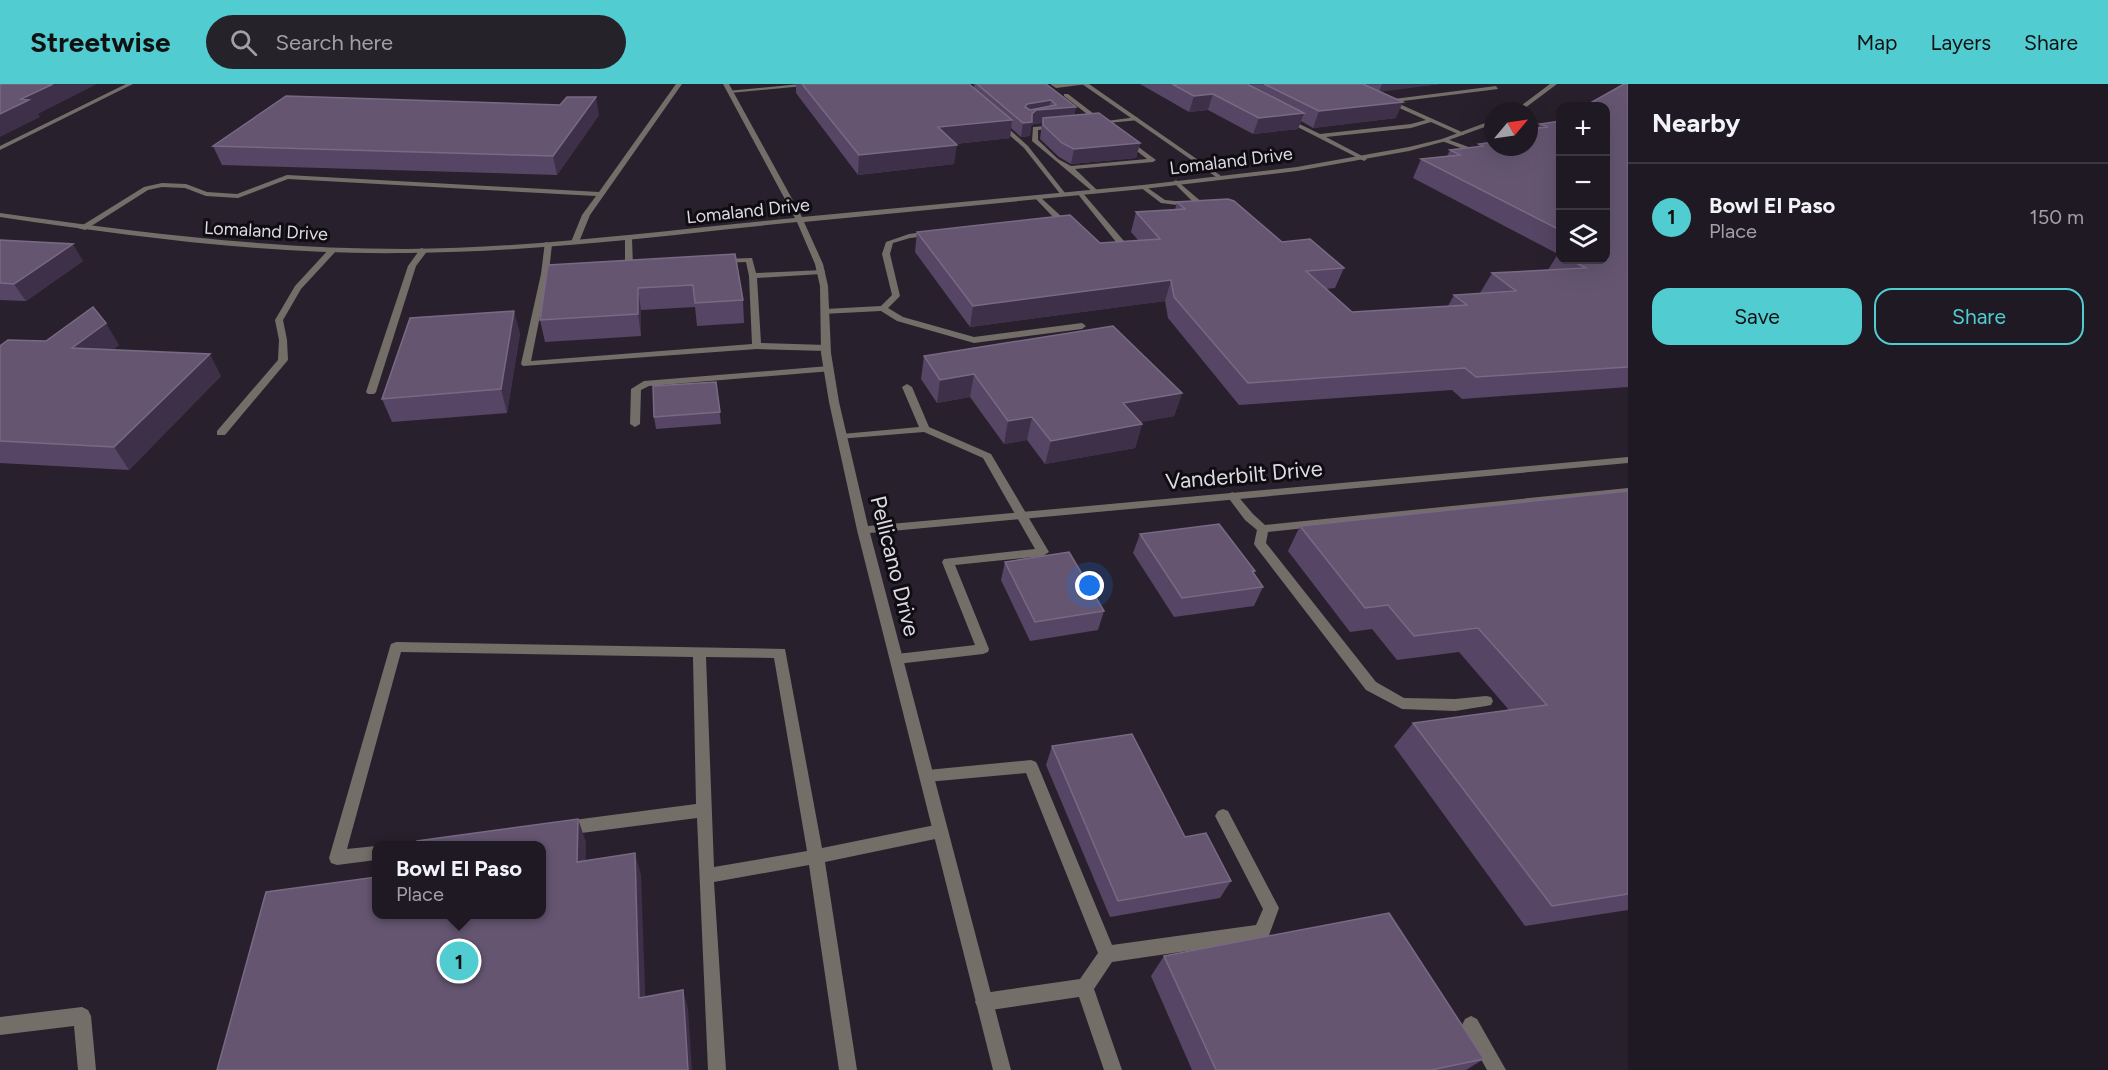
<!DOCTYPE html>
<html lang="en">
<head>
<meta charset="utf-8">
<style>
	body { margin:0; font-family:Figtree,sans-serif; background:#26222a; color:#f1f3f6 }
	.controls { position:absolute; right:18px; top:18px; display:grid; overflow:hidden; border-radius:12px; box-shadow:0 6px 24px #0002 }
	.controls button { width:54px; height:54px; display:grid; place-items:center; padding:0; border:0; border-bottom:2px solid #3c3840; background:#1e1922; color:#f1f3f6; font:30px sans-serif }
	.compass { position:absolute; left:1484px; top:18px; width:54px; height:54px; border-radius:50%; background:#1e1922; box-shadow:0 6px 24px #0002; rotate:61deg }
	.you { position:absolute; left:1090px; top:502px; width:21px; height:21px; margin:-15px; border:4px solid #fff; border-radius:50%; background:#1a73e8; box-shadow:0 0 0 9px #1a73e833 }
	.badge { display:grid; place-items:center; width:39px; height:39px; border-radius:50%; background:#51ccd1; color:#111; font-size:20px; font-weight:700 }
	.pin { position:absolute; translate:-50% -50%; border:3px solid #fff; box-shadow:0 2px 6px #0006 }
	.popup { position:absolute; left:372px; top:757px; width:174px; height:78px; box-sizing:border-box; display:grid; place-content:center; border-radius:12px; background:#1e1922; filter:drop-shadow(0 2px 4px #0005); font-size:20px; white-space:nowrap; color:#a1a0a5 }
	.popup b { font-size:22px; color:#f1f3f6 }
	.popup::after { content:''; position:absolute; left:50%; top:100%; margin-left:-12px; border:12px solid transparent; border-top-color:#1e1922 }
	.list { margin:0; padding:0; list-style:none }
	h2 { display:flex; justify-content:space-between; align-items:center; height:78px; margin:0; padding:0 24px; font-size:26px }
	h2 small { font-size:20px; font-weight:400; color:#a1a0a5 }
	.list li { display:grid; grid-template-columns:39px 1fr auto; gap:18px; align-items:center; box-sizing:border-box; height:108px; padding:0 24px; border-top:2px solid #3c3840 }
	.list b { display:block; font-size:22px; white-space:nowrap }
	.list p { margin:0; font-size:20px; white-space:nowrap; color:#a1a0a5 }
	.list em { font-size:20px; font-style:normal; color:#a1a0a5 }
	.actions { display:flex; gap:12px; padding:18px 24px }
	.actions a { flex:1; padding:14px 0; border:2px solid #51ccd1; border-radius:18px; text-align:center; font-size:21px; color:#51ccd1 }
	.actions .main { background:#51ccd1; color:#111 }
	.icon { flex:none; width:33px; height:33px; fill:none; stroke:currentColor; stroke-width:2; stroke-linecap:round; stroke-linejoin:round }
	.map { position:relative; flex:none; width:1628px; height:986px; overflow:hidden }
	header { display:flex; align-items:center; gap:36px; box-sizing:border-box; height:84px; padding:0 30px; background:#51ccd1; color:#111 }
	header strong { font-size:28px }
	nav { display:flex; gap:33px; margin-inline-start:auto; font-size:21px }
	.search { width:420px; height:54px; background:#26222a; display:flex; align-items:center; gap:15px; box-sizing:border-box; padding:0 21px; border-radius:33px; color:#a1a0a5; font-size:22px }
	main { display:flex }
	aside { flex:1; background:#1e1922 }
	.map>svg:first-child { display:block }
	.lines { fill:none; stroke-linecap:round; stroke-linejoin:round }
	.service { fill:#746e69; fill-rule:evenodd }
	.minor { fill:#746e69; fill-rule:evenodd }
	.tertiary { fill:#746e69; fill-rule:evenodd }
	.wall { fill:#564564 }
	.shaded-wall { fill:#3e3048 }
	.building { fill:#655571; stroke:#786a83; stroke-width:1.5; fill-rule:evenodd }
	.labels { text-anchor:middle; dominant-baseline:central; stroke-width:6; stroke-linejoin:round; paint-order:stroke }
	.far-street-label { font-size:18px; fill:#dedae2; stroke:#0f0c12 }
	.street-label { font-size:22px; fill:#dedae2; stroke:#0f0c12 }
</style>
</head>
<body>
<header>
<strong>Streetwise</strong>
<div class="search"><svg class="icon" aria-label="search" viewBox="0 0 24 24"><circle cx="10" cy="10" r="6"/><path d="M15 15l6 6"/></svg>Search here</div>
<nav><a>Map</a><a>Layers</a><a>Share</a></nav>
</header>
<main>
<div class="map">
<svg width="1628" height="986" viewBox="0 0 1628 986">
	<rect width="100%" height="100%" fill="#28212d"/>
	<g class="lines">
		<path class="service" d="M 126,0 L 133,0 L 0,66 L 0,62 Z
			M 676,0 L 682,0 L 590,131 L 579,158 L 575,160 L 571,158 L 582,131 L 596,112 L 288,95 L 238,114 L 206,112 L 185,104 L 162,103 L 148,106 L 85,146 L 78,144 L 144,103 L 162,99 L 186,100 L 207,108 L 237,110 L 287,91 L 599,108 Z
			M 800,0 L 825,0 L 730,9 L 727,7 Z
			M 1050,0 L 1088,0 L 1056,4 Z
			M 1496,2 L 1498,5 L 1395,18 L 1464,49 L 1464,51 L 1460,51 L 1431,38 L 1411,44 L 1326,53 L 1366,74 L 1367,75 L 1364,77 L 1282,35 L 1287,34 L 1320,50 L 1411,40 L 1426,36 L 1386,18 L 1386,16 Z
			M 1064,10 L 1068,10 L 1094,30 L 1094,32 L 1076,33 L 1076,31 L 1087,30 L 1064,12 Z
			M 1137,33 L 1139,36 L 1108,39 L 1109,41 L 1106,43 L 1099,38 Z
			M 996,37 L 1000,37 L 1028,62 L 1065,109 L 1065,111 L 1061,111 L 1024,64 L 996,39 Z
			M 1058,41 L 1056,44 L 1038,46 L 1038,56 L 1058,75 L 1071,82 L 1147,75 L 1123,56 L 1125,53 L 1156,76 L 1153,78 L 1075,85 L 1098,107 L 1093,108 L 1032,57 L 1033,43 Z
			M 1444,54 L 1474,65 L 1493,62 L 1502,63 L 1474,69 L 1442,57 Z
			M 1176,96 L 1204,120 L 1211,122 L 1211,126 L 1196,121 L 1193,123 L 1161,119 L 1140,103 L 1145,102 L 1165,116 L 1194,119 L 1173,98 Z
			M 1077,107 L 1081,107 L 1130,164 L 1130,168 L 1124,168 L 1077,109 Z
			M 1035,112 L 1039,112 L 1062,133 L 1062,137 L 1045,140 L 1045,136 L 1054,134 L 1035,114 Z
			M 932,147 L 935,147 L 935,151 L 910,154 L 893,159 L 890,170 L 900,212 L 888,224 L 903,233 L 974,253 L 1082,239 L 1086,242 L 1082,245 L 974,259 L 897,237 L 881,227 L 822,230 L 821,228 L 825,225 L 881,222 L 892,211 L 882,170 L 886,158 L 909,150 Z
			M 625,152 L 632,154 L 633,184 L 629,186 L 625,184 Z
			M 545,158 L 552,160 L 549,188 L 556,190 L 548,192 L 531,277 L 752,260 L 749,192 L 746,178 L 719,179 L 718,177 L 722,175 L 752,174 L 756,189 L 824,186 L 825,188 L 821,190 L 757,194 L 761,259 L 826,261 L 830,264 L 826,267 L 757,265 L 523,282 L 521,280 L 541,190 Z
			M 330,164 L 337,166 L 301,205 L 283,236 L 287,256 L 288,276 L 225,351 L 217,351 L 217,347 L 278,276 L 279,256 L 275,236 L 295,202 Z
			M 421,164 L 428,166 L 416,182 L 376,308 L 374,310 L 368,310 L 366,308 L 408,182 Z
			M 829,282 L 832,283 L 832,287 L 649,302 L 641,306 L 640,340 L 635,343 L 630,340 L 631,305 L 644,297 Z
			M 907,300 L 912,303 L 929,343 L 991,370 L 1049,468 L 1043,472 L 955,481 L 989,565 L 988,568 L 983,570 L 897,580 L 892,579 L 890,575 L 892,571 L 897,570 L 975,561 L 942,478 L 944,475 L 1035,465 L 983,374 L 924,348 L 838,355 L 837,353 L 842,350 L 919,343 L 902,303 Z
			M 1628,404 L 1628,410 L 1268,448 L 1266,459 L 1376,598 L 1404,614 L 1455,615 L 1486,612 L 1491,613 L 1493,617 L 1491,621 L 1486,622 L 1455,627 L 1402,625 L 1366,606 L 1256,463 L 1254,460 L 1257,446 L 1245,436 L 1227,412 L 1232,408 L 1236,410 L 1253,430 L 1265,441 Z
			M 396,558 L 785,565 L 822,764 L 940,740 L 945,742 L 948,747 L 945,752 L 940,754 L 825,778 L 857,986 L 839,986 L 809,781 L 714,798 L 726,986 L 708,986 L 697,734 L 566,751 L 561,749 L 558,744 L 561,739 L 566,737 L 696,720 L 693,573 L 401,568 L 347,765 L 376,762 L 376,776 L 337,781 L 331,779 L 329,774 L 390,563 L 391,560 ZM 706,573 L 774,574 L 807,767 L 714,783 Z
			M 1031,676 L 1036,678 L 1038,682 L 1112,861 L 1256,841 L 1263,825 L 1215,732 L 1218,727 L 1223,725 L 1228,727 L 1279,824 L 1268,854 L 1262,856 L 1112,878 L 1094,905 L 1122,986 L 1104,986 L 1079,913 L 984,927 L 978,924 L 975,918 L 978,912 L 984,909 L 1080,895 L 1098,869 L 1026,689 L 927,698 L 922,696 L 920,692 L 922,688 L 927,686 Z
			M 82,923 L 88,926 L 91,932 L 96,986 L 78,986 L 74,942 L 0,951 L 0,933 Z
			M 1471,932 L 1477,935 L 1506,986 L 1487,986 L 1462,941 L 1465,935 Z"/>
		<path class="minor" d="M 1082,0 L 1089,0 L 1224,94 L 1219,95 Z"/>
		<path class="tertiary" d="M 723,0 L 729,0 L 802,133 L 1143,101 L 1297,83 L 1409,63 L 1442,55 L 1493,36 L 1493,40 L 1446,57 L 1409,67 L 1297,87 L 1143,105 L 804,138 L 823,180 L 828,202 L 831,269 L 839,318 L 868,442 L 1628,373 L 1628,379 L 870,449 L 1011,986 L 993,986 L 857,446 L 829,318 L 821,269 L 820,202 L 815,180 L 797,138 C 668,151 538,168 407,169 C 270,171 135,153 0,133 L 0,129 C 135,148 269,165 406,165 C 536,164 666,146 795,134 Z
			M 1550,0 L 1557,0 L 1521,27 L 1514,27 Z"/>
	</g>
	<path class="wall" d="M 796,0 L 969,0 L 974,4 L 974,1 L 973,0 L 1046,0 L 1076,23 L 1074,31 L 1140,59 L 1136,74 L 1071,80 L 1059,73 L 1040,55 L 1042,39 L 1034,40 L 1031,42 L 1030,52 L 1021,53 L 1011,44 L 1010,54 L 955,60 L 954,80 L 858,91 L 796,9 Z
		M 1140,0 L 1440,0 L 1380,7 L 1396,34 L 1313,44 L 1301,37 L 1298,45 L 1253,50 L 1208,26 L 1189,28 Z
		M 1628,0 L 1628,303 L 1462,315 L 1452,306 L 1239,321 L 1168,234 L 1165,217 L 970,243 L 915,168 L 917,148 L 1100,159 L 1138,156 L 1131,148 L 1136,128 L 1175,126 L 1177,118 L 1282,158 L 1344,184 L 1335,204 L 1326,205 L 1352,228 L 1448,222 L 1454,211 L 1480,209 L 1492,189 L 1548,186 L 1558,170 L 1413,94 L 1421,75 L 1447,72 L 1450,66 L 1477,63 L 1479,60 L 1529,63 L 1529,45 L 1538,44 L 1540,40 L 1560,38 L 1560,36 L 1560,176 L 1605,176 Z
		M 599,31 L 557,91 L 222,81 L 213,62 Z
		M 0,156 L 83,177 L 26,217 L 0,216 Z
		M 735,170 L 743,216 L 744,239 L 697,242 L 695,223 L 641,226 L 641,252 L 545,258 L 540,236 Z
		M 520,249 L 507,329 L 392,338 L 382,315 Z
		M 119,261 L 112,266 L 221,292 L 129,386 L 0,379 L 0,262 Z
		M 924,272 L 1182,309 L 1174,332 L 1140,338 L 1142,340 L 1135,364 L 1045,380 L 1027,356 L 1004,360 L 970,313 L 937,319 L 921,295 Z
		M 716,298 L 721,340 L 656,345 L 654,333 Z
		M 1628,407 L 1628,826 L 1525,842 L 1394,662 L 1413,639 L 1509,626 L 1459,568 L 1397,576 L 1372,545 L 1350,548 L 1288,467 L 1300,442 Z
		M 1140,450 L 1255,487 L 1253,490 L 1263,503 L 1254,522 L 1174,533 L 1133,469 Z
		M 1005,478 L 1104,527 L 1098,546 L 1030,557 L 1001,496 Z
		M 1052,662 L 1185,753 L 1231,797 L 1220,814 L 1110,833 L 1046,681 Z
		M 1164,872 L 1484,975 L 1466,986 L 1192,986 L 1151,892 Z"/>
	<path class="shaded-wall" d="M 53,0 L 97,0 L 38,30 L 40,33 L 0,53 L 0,30 L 21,15 Z
		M 1382,0 L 1440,0 L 1379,8 Z
		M 1213,10 L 1208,26 L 1189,28 L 1194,12 Z
		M 596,13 L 599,31 L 557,91 L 553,72 Z
		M 1051,16 L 1049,25 L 1076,23 L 1073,37 L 1043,34 L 1042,39 L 1034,40 L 1031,42 L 1030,52 L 1021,53 L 1025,23 L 1027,20 Z
		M 1403,18 L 1396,34 L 1313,44 L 1319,27 Z
		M 1304,29 L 1298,45 L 1253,50 L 1259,34 Z
		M 1012,36 L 1010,54 L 936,62 L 938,43 Z
		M 1140,59 L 1136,74 L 1071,80 L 1074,65 Z
		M 957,61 L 954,80 L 858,91 L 859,71 Z
		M 73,160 L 83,177 L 26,217 L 14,200 Z
		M 1171,196 L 1165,217 L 970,243 L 973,222 Z
		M 638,204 L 641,226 L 641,252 L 638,230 Z
		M 514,227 L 520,249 L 507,329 L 501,305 Z
		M 106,239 L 119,261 L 86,286 L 72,264 Z
		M 210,270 L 221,292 L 129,386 L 114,363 Z
		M 974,290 L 970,313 L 937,319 L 940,296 Z
		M 1182,309 L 1174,332 L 1116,343 L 1123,319 Z
		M 1032,333 L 1027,356 L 1004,360 L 1008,337 Z
		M 1142,340 L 1135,364 L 1045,380 L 1051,357 Z
		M 578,735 L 586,758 L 585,800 L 577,778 Z
		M 635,769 L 641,791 L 646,932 L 639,914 Z
		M 683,906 L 688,925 L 692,986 L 688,986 Z"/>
	<path class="building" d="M 3,0 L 53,0 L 21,15 L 29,16 L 0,30 L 0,1 Z
		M 802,0 L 969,0 L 1012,36 L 938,43 L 957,61 L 859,71 Z
		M 977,0 L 1046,0 L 1076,23 L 1036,26 L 1032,30 L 1032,38 L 1023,39 ZM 1051,16 L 1056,21 L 1030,26 L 1025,23 L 1027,20 Z
		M 1172,0 L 1247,0 L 1304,29 L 1259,34 L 1213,10 L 1194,12 Z
		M 1264,0 L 1363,0 L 1403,18 L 1319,27 Z
		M 1624,0 L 1628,0 L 1628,283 L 1476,293 L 1465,284 L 1248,299 L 1174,213 L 1171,196 L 973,222 L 917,148 L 1070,131 L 1100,159 L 1160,155 L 1136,128 L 1185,125 L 1177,118 L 1228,115 L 1234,117 L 1282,158 L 1310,155 L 1344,184 L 1306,187 L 1352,228 L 1467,221 L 1454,211 L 1516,207 L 1492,189 L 1586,184 L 1570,176 L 1605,176 L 1605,22 L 1585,22 Z
		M 286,12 L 560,21 L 567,13 L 596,13 L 553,72 L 213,62 Z
		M 1099,29 L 1140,59 L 1074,65 L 1062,59 L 1043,41 L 1043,34 Z
		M 1560,37 L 1560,146 L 1421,75 L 1460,71 L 1450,66 L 1484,62 L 1479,60 L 1493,58 L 1493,63 L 1529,63 L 1529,49 L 1531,49 L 1529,48 L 1529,45 L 1548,43 L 1540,40 Z
		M 0,156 L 73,160 L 14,200 L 0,199 Z
		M 735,170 L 743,216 L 695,219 L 693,201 L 638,204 L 638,230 L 540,236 L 548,181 Z
		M 93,223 L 106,239 L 72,264 L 210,270 L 114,363 L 0,357 L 0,262 L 8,256 L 46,257 Z
		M 514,227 L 501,305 L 382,315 L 410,234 Z
		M 1113,242 L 1182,309 L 1123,319 L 1142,340 L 1051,357 L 1032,333 L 1008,337 L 974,290 L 940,296 L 924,272 Z
		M 716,298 L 720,328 L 654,333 L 653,302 Z
		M 1628,407 L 1628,810 L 1552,822 L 1413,639 L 1547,621 L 1478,544 L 1414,552 L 1388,521 L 1365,524 L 1300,442 Z
		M 1219,440 L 1255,487 L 1252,487 L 1263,503 L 1182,514 L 1140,450 Z
		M 1069,468 L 1104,527 L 1035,538 L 1005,478 Z
		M 1132,650 L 1185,753 L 1206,749 L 1231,797 L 1118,817 L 1052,662 Z
		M 578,735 L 577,778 L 635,769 L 639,914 L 683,906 L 688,986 L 217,986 L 266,808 L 376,793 L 376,831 L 542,831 L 542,762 L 417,762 L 417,757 Z
		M 1389,829 L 1484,975 L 1431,986 L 1216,986 L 1164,872 Z"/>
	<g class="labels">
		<g class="far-street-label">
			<text transform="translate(1231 77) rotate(-7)">Lomaland Drive</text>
			<text transform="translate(748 127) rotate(-6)">Lomaland Drive</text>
			<text transform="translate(266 147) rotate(3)">Lomaland Drive</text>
		</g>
		<g class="street-label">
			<text transform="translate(1244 391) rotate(-5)">Vanderbilt Drive</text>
			<text transform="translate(895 482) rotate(76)">Pellicano Drive</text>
		</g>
	</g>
</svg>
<div class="controls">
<button>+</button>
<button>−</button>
<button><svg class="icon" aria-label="layers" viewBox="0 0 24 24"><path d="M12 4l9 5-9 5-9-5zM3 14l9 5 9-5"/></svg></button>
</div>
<svg class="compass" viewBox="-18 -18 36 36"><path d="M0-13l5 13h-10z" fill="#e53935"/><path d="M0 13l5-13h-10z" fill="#a1a0a5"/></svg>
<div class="you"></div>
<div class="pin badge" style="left:459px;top:877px">1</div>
<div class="popup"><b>Bowl El Paso</b>Place</div>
</div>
<aside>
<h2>Nearby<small></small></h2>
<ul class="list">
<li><span class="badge">1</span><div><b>Bowl El Paso</b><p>Place</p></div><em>150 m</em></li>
</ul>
<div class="actions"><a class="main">Save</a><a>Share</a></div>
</aside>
</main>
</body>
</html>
